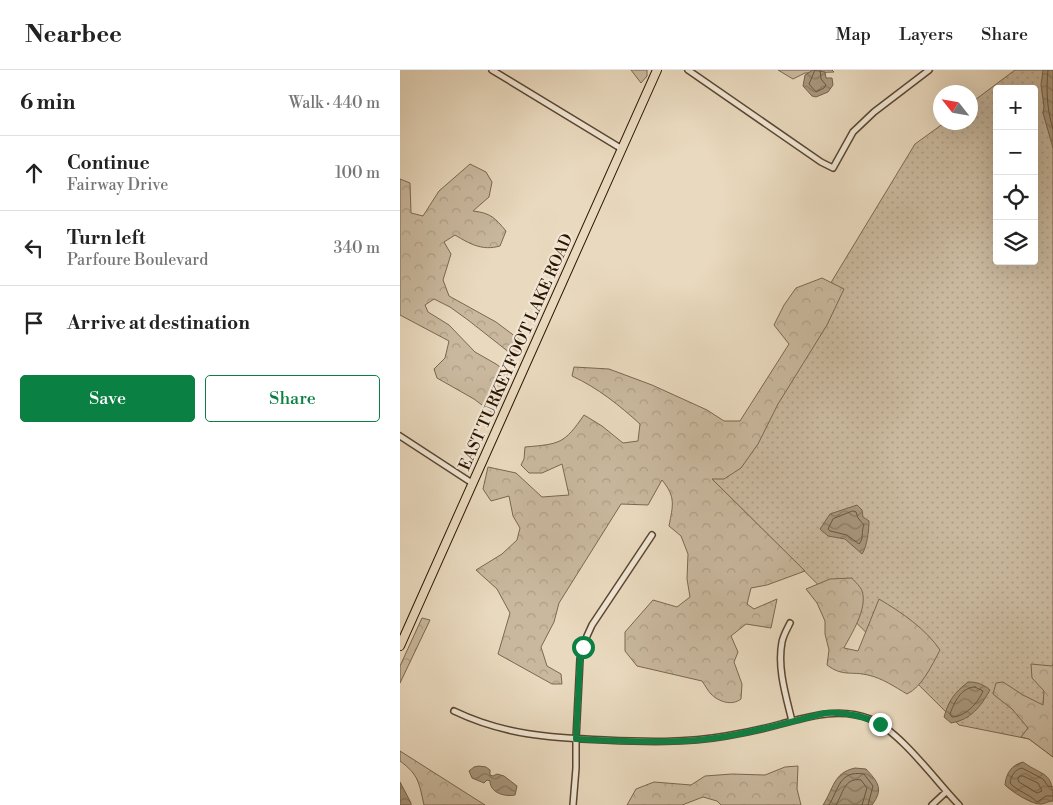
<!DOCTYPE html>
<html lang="en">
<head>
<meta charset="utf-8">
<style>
	body { margin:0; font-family:"Libre Bodoni",serif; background:#f2f2f2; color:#222 }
	.controls { position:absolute; right:15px; top:15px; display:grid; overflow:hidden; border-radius:5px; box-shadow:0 5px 20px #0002 }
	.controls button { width:45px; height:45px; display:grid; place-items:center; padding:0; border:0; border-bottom:1px solid #e0e0e0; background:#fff; color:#222; font:25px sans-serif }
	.compass { position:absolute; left:533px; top:15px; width:45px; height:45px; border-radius:50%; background:#fff; box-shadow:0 5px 20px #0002; rotate:301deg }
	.stop { position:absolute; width:15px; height:15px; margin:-11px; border:4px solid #0b8043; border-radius:50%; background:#fff }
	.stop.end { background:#0b8043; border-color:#fff; box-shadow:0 1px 5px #0008 }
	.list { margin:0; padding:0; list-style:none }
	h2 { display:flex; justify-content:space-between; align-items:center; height:65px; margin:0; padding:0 20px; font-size:21px }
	h2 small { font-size:16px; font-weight:400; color:#767676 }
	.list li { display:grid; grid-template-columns:32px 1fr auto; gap:15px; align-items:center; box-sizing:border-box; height:75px; padding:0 20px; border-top:1px solid #e0e0e0 }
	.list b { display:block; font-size:19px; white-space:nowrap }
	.list p { margin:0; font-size:16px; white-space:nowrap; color:#767676 }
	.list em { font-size:16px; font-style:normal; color:#767676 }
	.actions { display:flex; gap:10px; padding:15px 20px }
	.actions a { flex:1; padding:11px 0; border:1px solid #0b8043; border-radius:5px; text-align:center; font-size:18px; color:#0b8043 }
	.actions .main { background:#0b8043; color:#fff }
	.icon { flex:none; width:28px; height:28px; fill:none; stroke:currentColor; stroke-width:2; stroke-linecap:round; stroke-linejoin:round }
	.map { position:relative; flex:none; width:653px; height:735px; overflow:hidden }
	header { display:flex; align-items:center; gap:30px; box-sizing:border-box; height:70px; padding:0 25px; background:#fff; border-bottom:1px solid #e0e0e0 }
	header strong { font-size:24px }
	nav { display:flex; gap:28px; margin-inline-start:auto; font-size:18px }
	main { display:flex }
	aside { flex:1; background:#fff }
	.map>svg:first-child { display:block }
	.green { fill:url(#green-dots); stroke:#7a674f; fill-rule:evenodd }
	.forest { fill:url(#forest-crowns); stroke:#7a674f }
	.water { fill:url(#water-waves); stroke:#76634b }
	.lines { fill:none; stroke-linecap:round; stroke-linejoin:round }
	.shore { stroke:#6a563e; stroke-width:1 }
	.street-casing { stroke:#5a4730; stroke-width:8 }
	.primary-casing { stroke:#2b1600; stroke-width:10 }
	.street { stroke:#f1e6d5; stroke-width:5 }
	.primary { stroke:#e9d9be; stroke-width:8 }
	.route { stroke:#0b8043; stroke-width:6 }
	.labels { text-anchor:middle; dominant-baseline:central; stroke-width:4.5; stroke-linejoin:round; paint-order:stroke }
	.street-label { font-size:16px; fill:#2b1600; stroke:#f1e6d5 }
</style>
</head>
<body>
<header>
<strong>Nearbee</strong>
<nav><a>Map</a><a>Layers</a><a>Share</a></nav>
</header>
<main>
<aside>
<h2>6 min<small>Walk · 440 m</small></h2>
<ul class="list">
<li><svg class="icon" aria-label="ahead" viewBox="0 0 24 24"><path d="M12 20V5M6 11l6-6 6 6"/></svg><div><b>Continue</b><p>Fairway Drive</p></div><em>100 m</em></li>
<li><svg class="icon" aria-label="left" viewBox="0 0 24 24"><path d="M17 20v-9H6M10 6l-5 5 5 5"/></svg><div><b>Turn left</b><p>Parfoure Boulevard</p></div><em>340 m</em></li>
<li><svg class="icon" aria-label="arrive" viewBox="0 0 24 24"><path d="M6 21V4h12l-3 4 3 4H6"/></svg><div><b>Arrive at destination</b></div></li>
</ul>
<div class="actions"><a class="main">Save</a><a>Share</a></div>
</aside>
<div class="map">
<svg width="653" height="735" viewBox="0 0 653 735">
	<defs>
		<pattern id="green-dots" width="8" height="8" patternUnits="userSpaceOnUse" patternTransform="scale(1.25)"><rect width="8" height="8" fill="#c9b89e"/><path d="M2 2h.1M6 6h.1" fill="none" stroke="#ad9d86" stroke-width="1.8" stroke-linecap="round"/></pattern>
		<pattern id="forest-crowns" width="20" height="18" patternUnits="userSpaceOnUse" patternTransform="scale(1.25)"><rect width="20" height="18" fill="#c9b89e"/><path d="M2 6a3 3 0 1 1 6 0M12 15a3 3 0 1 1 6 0" fill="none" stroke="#ad9d86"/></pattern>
		<pattern id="water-waves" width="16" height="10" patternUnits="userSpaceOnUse" patternTransform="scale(1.25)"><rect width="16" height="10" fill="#a8977d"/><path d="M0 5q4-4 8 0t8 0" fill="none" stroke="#897a64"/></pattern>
	</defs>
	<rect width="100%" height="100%" fill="#e9d9be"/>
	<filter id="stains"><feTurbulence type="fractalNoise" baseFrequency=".004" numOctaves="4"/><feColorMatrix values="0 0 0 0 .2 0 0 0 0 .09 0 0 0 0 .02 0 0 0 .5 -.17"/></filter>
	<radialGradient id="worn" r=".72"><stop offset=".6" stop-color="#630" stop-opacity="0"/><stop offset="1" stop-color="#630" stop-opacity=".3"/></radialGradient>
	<path class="green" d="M 615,0 L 653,0 L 653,687 L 629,669 L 559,655 L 312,409 L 515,74 L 544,53 L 570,52 L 571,33 ZM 597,19 L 634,19 L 634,191 L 597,191 Z"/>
	<path class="forest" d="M 231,0 L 247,0 L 247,6 L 241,13 Z
		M 378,0 L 432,0 L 434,2 L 405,3 L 393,9 Z
		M 70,94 L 86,102 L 92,112 L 89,127 L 73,141 C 91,143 95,148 106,161 L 100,176 C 82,181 70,174 55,165 L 44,172 L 51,184 L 43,210 L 49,226 L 96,252 L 124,273 L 118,284 L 110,283 L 68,250 L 50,237 L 34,229 L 25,235 L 28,242 L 49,255 L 75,282 L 96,294 L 108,303 L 104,326 L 94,344 L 74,329 L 37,308 L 34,299 L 45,288 L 49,271 L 0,245 L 0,109 L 10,113 L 11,143 L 23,146 L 39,121 Z
		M 422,208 L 444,219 L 427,255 L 378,334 L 358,374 L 341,398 L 324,409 L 312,409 L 405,501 L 367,515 L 351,518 L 347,534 L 354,539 L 377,529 L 371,558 L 346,554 L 331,566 L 338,582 L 334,592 L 342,614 L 341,629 C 332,636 319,632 311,624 C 308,621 305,615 302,611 L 237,596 L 225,581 L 225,562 L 253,530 L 277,537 L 290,527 L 287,509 L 288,484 L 281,466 L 269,456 C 273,435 276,427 262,410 L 248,435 L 221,434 L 159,533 L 154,552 L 141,577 L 147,596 L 161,604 L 162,614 L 152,614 L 98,584 L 110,543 L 97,519 L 76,500 L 102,484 L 117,470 L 120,458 L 113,446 L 109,426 L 91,431 L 83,419 L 88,397 L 116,403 L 142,427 L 169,425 L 162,394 L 142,403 L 129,403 L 121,395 L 124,389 L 125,377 C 160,374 164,374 184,345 L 202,356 L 223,373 L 238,371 L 240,354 C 219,335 198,318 172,306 L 174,297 L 209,299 L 252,315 L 307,340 L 324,351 L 340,351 L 389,274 L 374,255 L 384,235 L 396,218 Z
		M 452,508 C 455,512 461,517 462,521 C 468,539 451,564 444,578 L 458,581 L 479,529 C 501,542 526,559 540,580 C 532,595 522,617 507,624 C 495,617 482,608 468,605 C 451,601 443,607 427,595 L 429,580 L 425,564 L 425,551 L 417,533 L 406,519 L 430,509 Z
		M 22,548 L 30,550 L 0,613 L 0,596 Z
		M 631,594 L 652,596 L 653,594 L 653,687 L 629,669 L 621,667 L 628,658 L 612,639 L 593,624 L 596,613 L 603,612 L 623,625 L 643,635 L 644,621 L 632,608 Z
		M 0,681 L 85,735 L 24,735 C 19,713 19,705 0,691 Z
		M 398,696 L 397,719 L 401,735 L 321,735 L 317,731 L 303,727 L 282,735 L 227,735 L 236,719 L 254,712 L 291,715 L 305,706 L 332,704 L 365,705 L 385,697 Z"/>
	<path class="water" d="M 413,0 L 425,2 L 426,8 L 432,8 L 433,15 L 428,22 L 416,27 L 412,26 L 403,16 L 405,5 Z
		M 643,0 L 653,0 L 653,78 L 643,43 L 644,36 L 641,15 Z
		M 457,435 L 462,440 L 463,447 L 469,451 C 469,460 467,477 462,484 L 445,469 L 428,466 L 420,459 L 430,444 Z
		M 568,612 C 577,612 583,614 590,620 C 581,636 571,650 551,653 L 544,647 C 549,630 554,623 568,612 Z
		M 623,692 C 644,707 653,701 653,731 C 648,731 645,734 641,734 C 632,735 611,721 605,715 C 606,704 611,695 623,692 Z
		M 79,696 L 86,697 L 90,700 L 90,705 L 93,706 L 97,704 L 104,706 L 117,716 L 115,725 C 105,727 90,723 90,711 L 87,710 L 84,713 L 72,708 L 69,701 L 74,697 Z
		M 455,698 L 466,699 C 478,712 484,719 472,735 L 423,735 C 434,718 433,703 455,698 Z
		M 0,712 L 11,733 L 11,735 L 0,735 Z"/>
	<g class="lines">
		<path class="shore" d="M 415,0 L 409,14 L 416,22 L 424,18 L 426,15 L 421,9 L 420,0
			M 648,0 C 646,20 647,40 653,59
			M 453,441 L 456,442 L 458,448 L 464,455 C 461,461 464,469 459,474 L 447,465 L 430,461 L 428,459 L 433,449 Z
			M 575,617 L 583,621 C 578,633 565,647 552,647 L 550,644 C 554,633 561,617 575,617 Z
			M 620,706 L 623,706 L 638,713 L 642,721 L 637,723 L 619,712 L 618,709 Z
			M 653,717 L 648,716 L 643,709 L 622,698 C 615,699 611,706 610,713 C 617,721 629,724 637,732 L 646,726 L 653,726
			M 429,735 C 439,719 439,700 464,704 L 473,716 L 468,735
			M 436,735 C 443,724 444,707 461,710 L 467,718 L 462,735"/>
		<defs>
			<path id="street" d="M 92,0 L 222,79
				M 288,0 L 421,92 L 433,98 L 453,62 L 474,42 L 529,0
				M 0,366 L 72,413
				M 390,553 C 387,559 383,566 382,572 C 377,598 386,626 392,651
				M 54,641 C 104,665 151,668 205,670 C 245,672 286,673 326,666 C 344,663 363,659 381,654 C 411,646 440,637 470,649 C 500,661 535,710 559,735
				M 173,735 L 176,698 L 176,669 L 180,589 L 187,566 L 192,555 L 252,465
				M 532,735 L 546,722"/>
			<path id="primary" d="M 0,576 L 257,0"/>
		</defs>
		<use href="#street" class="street-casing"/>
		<use href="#primary" class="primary-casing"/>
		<use href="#street" class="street"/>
		<use href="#primary" class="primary"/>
	</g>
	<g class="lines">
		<path class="route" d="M 183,577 L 180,589 L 176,669 C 217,671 258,673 298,670 C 342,666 384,653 426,643 C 446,642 462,645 480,654"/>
	</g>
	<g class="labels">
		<g class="street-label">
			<text transform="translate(116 282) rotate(-66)">EAST TURKEYFOOT LAKE ROAD</text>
		</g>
	</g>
	<rect width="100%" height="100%" filter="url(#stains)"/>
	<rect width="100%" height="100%" fill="url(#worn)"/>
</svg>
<div class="controls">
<button>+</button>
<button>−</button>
<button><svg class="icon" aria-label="locate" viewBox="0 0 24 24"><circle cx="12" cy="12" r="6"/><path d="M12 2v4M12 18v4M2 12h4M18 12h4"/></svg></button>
<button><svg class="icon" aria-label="layers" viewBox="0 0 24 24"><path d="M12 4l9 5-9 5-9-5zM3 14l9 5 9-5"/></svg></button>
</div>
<svg class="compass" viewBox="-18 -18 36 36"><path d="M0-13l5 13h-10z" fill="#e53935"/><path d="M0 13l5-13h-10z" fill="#767676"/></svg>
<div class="stop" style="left:183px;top:577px"></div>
<div class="stop end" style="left:480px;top:654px"></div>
</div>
</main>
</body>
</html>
